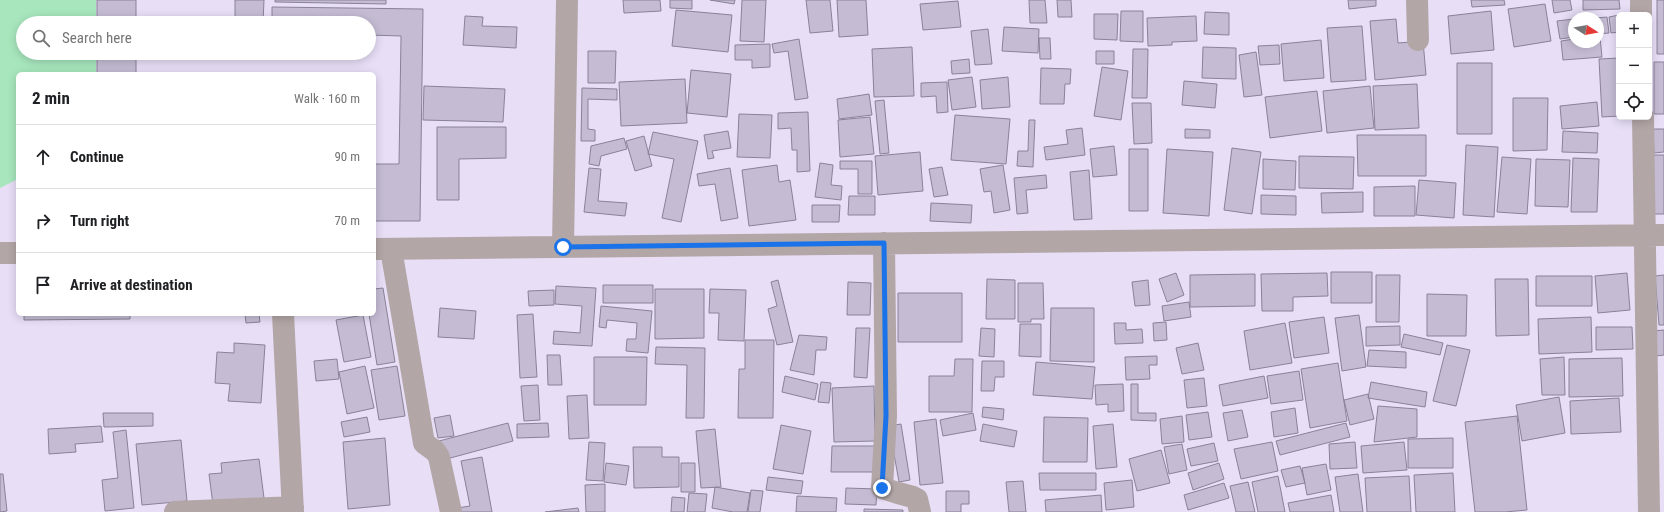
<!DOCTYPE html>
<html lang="en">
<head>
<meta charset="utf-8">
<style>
	body { margin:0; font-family:"Roboto Condensed",sans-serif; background:#f6f6f6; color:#202124 }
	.controls { position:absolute; right:12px; top:12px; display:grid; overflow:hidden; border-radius:6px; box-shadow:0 2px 10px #0003 }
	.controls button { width:36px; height:36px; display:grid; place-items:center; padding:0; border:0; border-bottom:1px solid #e0e0e0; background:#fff; color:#202124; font:20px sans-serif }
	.compass { position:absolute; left:1568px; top:12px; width:36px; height:36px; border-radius:50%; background:#fff; box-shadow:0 2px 10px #0003; rotate:101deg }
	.stop { position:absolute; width:12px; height:12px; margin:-9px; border:3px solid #1a73e8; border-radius:50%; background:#fff }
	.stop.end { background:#1a73e8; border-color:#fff; box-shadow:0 1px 4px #0008 }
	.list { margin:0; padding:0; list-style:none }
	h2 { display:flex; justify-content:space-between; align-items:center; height:52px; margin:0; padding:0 16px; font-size:17px }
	h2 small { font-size:13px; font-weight:400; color:#757577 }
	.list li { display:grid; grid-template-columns:26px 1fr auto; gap:12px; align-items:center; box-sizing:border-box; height:64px; padding:0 16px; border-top:1px solid #e0e0e0 }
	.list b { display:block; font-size:15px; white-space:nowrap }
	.list em { font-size:13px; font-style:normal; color:#757577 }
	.icon { flex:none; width:22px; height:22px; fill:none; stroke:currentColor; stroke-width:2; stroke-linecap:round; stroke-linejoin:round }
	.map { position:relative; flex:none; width:1664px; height:512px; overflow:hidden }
	.search { position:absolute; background:#fff; box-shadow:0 2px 10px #0003; left:16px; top:16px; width:360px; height:44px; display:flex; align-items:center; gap:10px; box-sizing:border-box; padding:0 14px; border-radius:22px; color:#757577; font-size:15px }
	.panel { position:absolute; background:#fff; box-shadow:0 2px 10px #0003; left:16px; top:72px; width:360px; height:244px; border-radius:6px }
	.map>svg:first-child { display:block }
	.green { fill:#a8e7be }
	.building { fill:#c5bcd4; stroke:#8a8298 }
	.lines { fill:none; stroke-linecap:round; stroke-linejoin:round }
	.minor { stroke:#b3a6a7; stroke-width:22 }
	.route { stroke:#1a73e8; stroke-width:5 }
</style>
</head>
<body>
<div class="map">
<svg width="1664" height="512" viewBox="0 0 1664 512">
	<rect width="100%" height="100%" fill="#e8dff7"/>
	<path class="green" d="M 0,0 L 96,0 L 96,23 L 23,23 L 23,53 L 96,53 L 96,74 L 18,74 L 18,179 L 0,188 Z"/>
	<path class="building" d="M 97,0 L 136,0 L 136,23 L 97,23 Z
		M 235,0 L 264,0 L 263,23 L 235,23 Z
		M 275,0 L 386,0 L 386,4 L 275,2 Z
		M 623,0 L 660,0 L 661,11 L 624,13 Z
		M 670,0 L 692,0 L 692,9 L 670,8 Z
		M 710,0 L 735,0 L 734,4 Z
		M 742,0 L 766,0 L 764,42 L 740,41 Z
		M 806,0 L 830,0 L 833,31 L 810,33 Z
		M 837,0 L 866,0 L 868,35 L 839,37 Z
		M 1029,0 L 1045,0 L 1047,23 L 1030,23 Z
		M 1057,0 L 1071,0 L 1072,17 L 1058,17 Z
		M 1348,0 L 1376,0 L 1376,6 L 1349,9 Z
		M 1471,0 L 1504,0 L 1505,5 L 1472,7 Z
		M 1552,0 L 1570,0 L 1572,10 L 1554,13 Z
		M 1583,0 L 1619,0 L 1620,9 L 1583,10 Z
		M 1657,0 L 1664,0 L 1664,54 L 1657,54 Z
		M 958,1 L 961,27 L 923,30 L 920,4 Z
		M 1545,4 L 1551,41 L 1514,47 L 1508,9 Z
		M 272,7 L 423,9 L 420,221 L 374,221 L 374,164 L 399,164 L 401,36 L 369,35 L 369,23 L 272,23 Z
		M 676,10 L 732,15 L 728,52 L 672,46 Z
		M 1121,11 L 1143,11 L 1143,42 L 1120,41 Z
		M 1491,11 L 1494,50 L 1451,54 L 1448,16 Z
		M 1205,12 L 1229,13 L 1229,35 L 1204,34 Z
		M 1094,14 L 1118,14 L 1117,40 L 1094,39 Z
		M 1619,15 L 1619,32 L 1611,33 L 1609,17 Z
		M 465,16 L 483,17 L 482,26 L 517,27 L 516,48 L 463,45 Z
		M 1196,16 L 1197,41 L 1172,42 L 1172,45 L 1148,46 L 1147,18 Z
		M 1607,17 L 1609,33 L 1598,34 L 1598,18 L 1596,18 Z
		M 1396,19 L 1398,43 L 1423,41 L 1426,75 L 1375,80 L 1370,21 Z
		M 1574,19 L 1574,37 L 1560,39 L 1557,21 Z
		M 1362,26 L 1366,80 L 1331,82 L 1327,28 Z
		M 1004,27 L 1039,29 L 1038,53 L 1002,51 Z
		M 988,29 L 992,64 L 975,65 L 971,31 Z
		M 1598,37 L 1600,37 L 1602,57 L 1563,60 L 1561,41 L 1574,39 L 1574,42 L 1598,42 Z
		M 1039,38 L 1050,38 L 1051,59 L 1040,59 Z
		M 799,39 L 808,98 L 795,100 L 788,51 L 774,53 L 772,44 Z
		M 1321,40 L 1324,78 L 1284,81 L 1281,44 Z
		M 770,44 L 770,67 L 752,68 L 752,60 L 735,60 L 735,45 Z
		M 1279,45 L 1280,64 L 1260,65 L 1258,46 Z
		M 912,47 L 914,96 L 874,97 L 872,49 Z
		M 1203,47 L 1236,48 L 1236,79 L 1202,78 Z
		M 1133,49 L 1148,49 L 1147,98 L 1132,98 Z
		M 588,51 L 616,51 L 615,83 L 588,83 Z
		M 1096,51 L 1114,51 L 1114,64 L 1096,64 Z
		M 1256,52 L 1262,95 L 1244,97 L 1239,55 Z
		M 97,53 L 136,53 L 136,74 L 97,74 Z
		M 1619,58 L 1619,116 L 1602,117 L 1599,59 Z
		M 969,59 L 970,73 L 952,74 L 951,61 Z
		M 1654,62 L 1664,62 L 1664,114 L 1654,114 Z
		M 1457,63 L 1492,63 L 1492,134 L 1457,134 Z
		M 1102,67 L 1128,71 L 1121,120 L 1094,116 Z
		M 1041,68 L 1071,69 L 1070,84 L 1065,84 L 1064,104 L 1040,104 Z
		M 691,70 L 731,74 L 727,117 L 687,113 Z
		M 972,77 L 976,107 L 952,110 L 948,80 Z
		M 1008,77 L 1010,107 L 982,109 L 980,80 Z
		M 685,79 L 687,123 L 621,126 L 619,82 Z
		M 1184,81 L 1217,84 L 1215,108 L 1182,105 Z
		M 947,82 L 948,112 L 937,113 L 936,96 L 921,97 L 921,83 Z
		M 1417,84 L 1419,128 L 1375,130 L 1373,86 Z
		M 424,86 L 505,89 L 503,122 L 423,120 Z
		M 1370,86 L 1374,128 L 1327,133 L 1323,91 Z
		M 582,88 L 617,89 L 617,100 L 588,99 L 588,129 L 595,130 L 595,141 L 581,141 Z
		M 1317,91 L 1322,131 L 1270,138 L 1265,97 Z
		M 869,94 L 872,115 L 839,119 L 837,99 Z
		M 1513,98 L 1548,98 L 1547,150 L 1513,151 Z
		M 884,100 L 889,153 L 880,154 L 875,101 Z
		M 1597,102 L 1599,126 L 1562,129 L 1560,106 Z
		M 1132,103 L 1151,103 L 1152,143 L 1134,144 Z
		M 808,112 L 810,171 L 797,172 L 797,150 L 792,150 L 791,128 L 778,129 L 778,113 Z
		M 739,114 L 772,115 L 770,158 L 737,157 Z
		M 955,115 L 1010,119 L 1006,164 L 951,160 Z
		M 870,117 L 874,154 L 840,157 L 838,120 Z
		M 1029,120 L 1035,120 L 1033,167 L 1017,166 L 1018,151 L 1028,151 Z
		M 437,127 L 506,127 L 506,158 L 459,159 L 459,200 L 437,200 Z
		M 1082,128 L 1085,155 L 1046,160 L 1044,147 L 1068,144 L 1066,130 Z
		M 1185,129 L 1210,130 L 1210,138 L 1185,138 Z
		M 1653,129 L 1664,129 L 1664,152 L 1654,153 Z
		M 728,131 L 731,148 L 712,151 L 714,158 L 708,159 L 704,135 Z
		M 1563,131 L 1598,133 L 1597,153 L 1562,152 Z
		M 653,132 L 698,141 L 681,222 L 662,218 L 674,159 L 648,154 Z
		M 1357,135 L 1426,135 L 1426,176 L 1358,176 Z
		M 644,136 L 652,166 L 635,171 L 626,141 Z
		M 624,138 L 627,149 L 601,156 L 599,166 L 589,164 L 591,146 Z
		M 1466,145 L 1498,147 L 1494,217 L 1463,215 Z
		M 1114,146 L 1117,175 L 1093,177 L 1090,149 Z
		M 1232,148 L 1261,152 L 1252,214 L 1224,210 Z
		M 1129,149 L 1148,149 L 1148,211 L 1129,211 Z
		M 1167,149 L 1213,152 L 1209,216 L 1163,213 Z
		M 920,152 L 923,191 L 878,195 L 875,156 Z
		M 1653,155 L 1664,155 L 1664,214 L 1654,214 Z
		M 1299,156 L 1354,157 L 1353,189 L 1299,188 Z
		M 1502,157 L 1531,159 L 1527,214 L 1497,212 Z
		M 1573,158 L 1599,159 L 1597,212 L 1571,212 Z
		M 1263,159 L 1296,161 L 1295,190 L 1263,189 Z
		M 1536,159 L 1570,160 L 1568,207 L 1535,206 Z
		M 840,161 L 872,161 L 872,194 L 858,194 L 858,169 L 840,169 Z
		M 820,163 L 833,165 L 831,185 L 842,186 L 841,200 L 815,197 Z
		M 777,165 L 779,182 L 790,180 L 796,220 L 749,226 L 742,170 Z
		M 1003,165 L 1010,210 L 994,213 L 991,191 L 984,192 L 980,169 Z
		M 942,167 L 948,195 L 934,197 L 929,169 Z
		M 589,168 L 601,169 L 598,201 L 627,203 L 625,216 L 584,212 Z
		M 730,168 L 738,218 L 721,221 L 715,184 L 699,186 L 697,174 Z
		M 1089,170 L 1092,219 L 1074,220 L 1070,172 Z
		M 1046,175 L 1047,188 L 1026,190 L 1028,213 L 1017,214 L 1014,178 Z
		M 1419,180 L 1456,183 L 1454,218 L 1416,215 Z
		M 1415,186 L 1415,216 L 1374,216 L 1374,187 Z
		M 1363,192 L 1363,212 L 1322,213 L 1321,193 Z
		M 1261,195 L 1296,196 L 1296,215 L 1261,214 Z
		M 849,196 L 875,196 L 875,215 L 848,215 Z
		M 931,203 L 972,205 L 971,223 L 930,221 Z
		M 812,205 L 840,205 L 839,222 L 812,222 Z
		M 1331,272 L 1372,272 L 1372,303 L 1331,303 Z
		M 1176,273 L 1184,295 L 1167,302 L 1159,279 Z
		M 1327,273 L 1328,296 L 1293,297 L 1293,311 L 1262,311 L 1261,274 Z
		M 1627,273 L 1630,310 L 1598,313 L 1595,276 Z
		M 1255,274 L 1255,306 L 1190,307 L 1190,275 Z
		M 1376,275 L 1400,275 L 1399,322 L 1376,322 Z
		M 1664,275 L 1664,325 L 1659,325 L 1655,276 Z
		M 1536,276 L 1592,276 L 1592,306 L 1536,306 Z
		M 987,279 L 1015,280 L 1015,319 L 986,319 Z
		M 1495,279 L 1528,279 L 1529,335 L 1496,336 Z
		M 778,280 L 793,342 L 777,345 L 768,309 L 777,306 L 771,282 Z
		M 1148,280 L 1150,305 L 1135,306 L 1132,282 Z
		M 848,282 L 871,283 L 870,315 L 847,315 Z
		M 1018,283 L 1043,283 L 1044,319 L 1031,319 L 1031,322 L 1018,322 Z
		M 603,285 L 653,285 L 653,303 L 603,303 Z
		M 556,286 L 596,288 L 592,346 L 553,344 L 554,331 L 580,333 L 582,306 L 555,304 Z
		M 383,288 L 395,362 L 377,365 L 369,314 L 374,314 L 374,289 Z
		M 655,289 L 704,289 L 704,338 L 655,339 Z
		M 710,289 L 746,290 L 744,341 L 718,340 L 719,313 L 709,313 Z
		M 554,290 L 554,305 L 529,306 L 528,291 Z
		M 898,293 L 962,293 L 962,342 L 898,342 Z
		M 1427,294 L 1467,295 L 1466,336 L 1427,336 Z
		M 1189,302 L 1191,317 L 1164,321 L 1162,306 Z
		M 601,306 L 652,311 L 648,353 L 626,351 L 627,339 L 636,339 L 637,323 L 607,320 L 606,328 L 599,327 Z
		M 440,308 L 476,311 L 474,339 L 438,337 Z
		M 1051,308 L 1094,308 L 1094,362 L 1050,361 Z
		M 24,314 L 130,314 L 130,319 L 24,320 Z
		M 245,314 L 259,314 L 260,322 L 246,323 Z
		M 533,314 L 537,377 L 520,378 L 517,315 Z
		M 363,315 L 371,357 L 344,362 L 336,320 Z
		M 1359,315 L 1366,367 L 1342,371 L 1335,318 Z
		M 1324,317 L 1329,353 L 1294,358 L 1289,322 Z
		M 1591,317 L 1592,352 L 1539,354 L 1538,319 Z
		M 1166,322 L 1167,340 L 1154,341 L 1153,323 Z
		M 1114,323 L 1126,323 L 1126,330 L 1142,329 L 1143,343 L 1115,344 Z
		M 1285,323 L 1292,363 L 1250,370 L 1244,331 Z
		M 1020,324 L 1041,324 L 1041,357 L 1019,356 Z
		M 1400,326 L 1400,345 L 1366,346 L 1366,327 Z
		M 1596,327 L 1632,327 L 1633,349 L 1596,350 Z
		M 856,328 L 870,328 L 867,378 L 854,377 Z
		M 981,328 L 995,329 L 994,357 L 979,356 Z
		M 1664,330 L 1664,355 L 1656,356 L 1653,331 Z
		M 1404,334 L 1443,343 L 1440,355 L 1401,347 Z
		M 799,335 L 827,337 L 826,350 L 816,350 L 814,375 L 790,370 Z
		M 745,340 L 774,340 L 773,418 L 738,418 L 739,369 L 745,369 Z
		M 234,343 L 265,345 L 261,403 L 228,401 L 230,384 L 215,383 L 217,352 L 234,353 Z
		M 1198,343 L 1204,370 L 1182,374 L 1176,348 Z
		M 1447,345 L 1470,350 L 1456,406 L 1433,401 Z
		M 656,347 L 705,348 L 704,418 L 686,418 L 687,365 L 655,364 Z
		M 1369,350 L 1406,352 L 1406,368 L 1367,366 Z
		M 547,355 L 560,355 L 562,385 L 548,385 Z
		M 1157,356 L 1157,365 L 1149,365 L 1150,379 L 1126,380 L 1125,357 Z
		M 594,357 L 647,357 L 646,405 L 594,405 Z
		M 1564,357 L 1565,395 L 1542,395 L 1540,359 Z
		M 1622,358 L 1623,396 L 1569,397 L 1569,359 Z
		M 337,359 L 339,379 L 316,381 L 314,361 Z
		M 955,359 L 973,359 L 972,412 L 929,412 L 929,376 L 954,376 Z
		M 982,361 L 1004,361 L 1004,377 L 995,377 L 994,391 L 981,391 Z
		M 1036,362 L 1095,367 L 1092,399 L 1033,395 Z
		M 1338,363 L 1347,421 L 1310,428 L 1301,369 Z
		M 365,366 L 374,408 L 347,414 L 339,372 Z
		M 397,366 L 405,416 L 379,420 L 371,370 Z
		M 1299,371 L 1303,400 L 1271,404 L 1267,376 Z
		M 785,376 L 818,384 L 815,400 L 782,392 Z
		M 1264,376 L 1268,398 L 1223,406 L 1219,385 Z
		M 1204,378 L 1207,406 L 1187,408 L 1184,380 Z
		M 821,382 L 831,383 L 829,403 L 818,402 Z
		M 1371,382 L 1427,392 L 1425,407 L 1368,398 Z
		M 1123,384 L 1124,411 L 1108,412 L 1108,404 L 1096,405 L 1095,385 Z
		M 1131,384 L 1138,384 L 1138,413 L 1156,413 L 1156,421 L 1131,420 Z
		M 538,385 L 540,420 L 524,421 L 521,386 Z
		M 874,386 L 875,441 L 834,442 L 832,388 Z
		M 1368,394 L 1374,419 L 1350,425 L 1344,400 Z
		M 587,395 L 589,438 L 569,439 L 567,396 Z
		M 1559,397 L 1565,433 L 1522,441 L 1516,405 Z
		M 1619,398 L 1621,432 L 1571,434 L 1570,401 Z
		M 1378,406 L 1417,409 L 1417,437 L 1374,442 Z
		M 983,407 L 1004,409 L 1003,420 L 982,417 Z
		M 1295,408 L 1298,433 L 1274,437 L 1271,412 Z
		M 1242,410 L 1248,437 L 1228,441 L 1223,413 Z
		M 1208,412 L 1212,437 L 1189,440 L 1186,415 Z
		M 103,413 L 153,413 L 153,426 L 104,427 Z
		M 973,413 L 976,430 L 943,436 L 940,420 Z
		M 450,415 L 454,436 L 438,438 L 434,418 Z
		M 1182,416 L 1184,442 L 1162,444 L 1160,419 Z
		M 1517,416 L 1527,510 L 1505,512 L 1475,512 L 1465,422 Z
		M 367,417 L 370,432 L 344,437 L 341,422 Z
		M 1044,417 L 1088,418 L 1087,462 L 1043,462 Z
		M 936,419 L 943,483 L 920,485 L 914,422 Z
		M 508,423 L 513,441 L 443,460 L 439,441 Z
		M 548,423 L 549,437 L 517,438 L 517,424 Z
		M 1346,423 L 1350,437 L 1280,455 L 1276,441 Z
		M 901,424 L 910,480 L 899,482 L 889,426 Z
		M 983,424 L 1017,431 L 1014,447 L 980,441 Z
		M 1113,424 L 1117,467 L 1096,469 L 1093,426 Z
		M 781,425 L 811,431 L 803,474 L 773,469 Z
		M 101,426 L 103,442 L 75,444 L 76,452 L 49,454 L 48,429 Z
		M 715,429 L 721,487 L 701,488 L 696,431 Z
		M 126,430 L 134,508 L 105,511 L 102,480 L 118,478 L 113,432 Z
		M 385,438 L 390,505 L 348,509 L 343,442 Z
		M 1453,438 L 1453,468 L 1408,468 L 1408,439 Z
		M 181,440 L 187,501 L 142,505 L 136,444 Z
		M 589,442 L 605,443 L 603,481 L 586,480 Z
		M 1272,442 L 1278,471 L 1241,479 L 1234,449 Z
		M 1355,442 L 1357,468 L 1330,469 L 1329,444 Z
		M 1404,442 L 1407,470 L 1363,473 L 1361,446 Z
		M 1214,443 L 1218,461 L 1191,466 L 1187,449 Z
		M 1182,444 L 1187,470 L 1169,474 L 1164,447 Z
		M 832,446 L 879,446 L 878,472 L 831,472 Z
		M 633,447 L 662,447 L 662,457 L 679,457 L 679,487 L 634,488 Z
		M 1161,450 L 1170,483 L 1137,491 L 1129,459 Z
		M 482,457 L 492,512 L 458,512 L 457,508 L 470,506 L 461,461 Z
		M 259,459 L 264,498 L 213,505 L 209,474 L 222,473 L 221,463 Z
		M 606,463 L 629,466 L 626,485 L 604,482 Z
		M 681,463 L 695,463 L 695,492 L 681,492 Z
		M 1219,463 L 1224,479 L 1193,490 L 1188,473 Z
		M 1326,464 L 1331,490 L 1307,495 L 1302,468 Z
		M 1300,466 L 1305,483 L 1286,487 L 1281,470 Z
		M 1039,473 L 1096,473 L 1096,490 L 1040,490 Z
		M 1453,473 L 1455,512 L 1416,512 L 1414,475 Z
		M 0,474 L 3,474 L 7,511 L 0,512 Z
		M 1358,474 L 1363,512 L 1340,512 L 1335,477 Z
		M 1278,476 L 1285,512 L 1258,512 L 1252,482 Z
		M 1409,476 L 1411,512 L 1367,512 L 1365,478 Z
		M 768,477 L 803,481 L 801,494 L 766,490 Z
		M 1132,480 L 1134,507 L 1106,510 L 1104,483 Z
		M 1023,481 L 1026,512 L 1009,512 L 1006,482 Z
		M 1248,482 L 1255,512 L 1236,512 L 1230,486 Z
		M 1224,483 L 1229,498 L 1188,510 L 1184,495 Z
		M 605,484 L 605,512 L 586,512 L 585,485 Z
		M 715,487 L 750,493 L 747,512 L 733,512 L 712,508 Z
		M 846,488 L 877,489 L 876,505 L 845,504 Z
		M 751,490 L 763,491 L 760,512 L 748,512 Z
		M 946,491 L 969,491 L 969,504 L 961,504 L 961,512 L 946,512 Z
		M 689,493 L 707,494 L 705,512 L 687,512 Z
		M 1101,495 L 1102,512 L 1046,512 L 1045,500 Z
		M 1331,495 L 1334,512 L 1290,512 L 1288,503 Z
		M 797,496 L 837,498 L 836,512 L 796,512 Z
		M 672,497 L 685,498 L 684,512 L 671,512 Z
		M 578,508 L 579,512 L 545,512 Z
		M 864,509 L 903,510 L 903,512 L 864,512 Z"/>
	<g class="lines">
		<path class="minor" d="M 1417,0 L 1418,40
			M 1641,0 L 1641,15
			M 1643,117 L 1649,512
			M 884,243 L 886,416 L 882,488 L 898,493 L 913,497 L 917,499 L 920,512
			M 563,247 L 567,0
			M 374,249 L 1664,235
			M 391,249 L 424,443 L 435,451 L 439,457 L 451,512
			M 0,253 L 18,253
			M 283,314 L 293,512
			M 175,512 L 293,507"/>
	</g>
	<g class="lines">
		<path class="route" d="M 563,247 L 884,243 L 886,416 L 882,488"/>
	</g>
</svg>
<div class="controls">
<button>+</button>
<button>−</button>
<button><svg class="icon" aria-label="locate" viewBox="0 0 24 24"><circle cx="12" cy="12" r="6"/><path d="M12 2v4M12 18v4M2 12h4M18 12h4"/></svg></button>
</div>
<svg class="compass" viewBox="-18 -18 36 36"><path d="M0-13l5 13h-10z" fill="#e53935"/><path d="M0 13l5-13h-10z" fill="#757577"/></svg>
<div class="stop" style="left:563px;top:247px"></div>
<div class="stop end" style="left:882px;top:488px"></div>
<div class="search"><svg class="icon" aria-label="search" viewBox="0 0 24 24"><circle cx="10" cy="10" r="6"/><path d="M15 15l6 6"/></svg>Search here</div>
<section class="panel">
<h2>2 min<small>Walk · 160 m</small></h2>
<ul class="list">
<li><svg class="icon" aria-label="ahead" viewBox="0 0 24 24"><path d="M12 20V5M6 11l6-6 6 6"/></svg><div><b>Continue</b></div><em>90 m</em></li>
<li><svg class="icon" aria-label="right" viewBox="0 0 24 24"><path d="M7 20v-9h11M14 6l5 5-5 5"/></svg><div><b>Turn right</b></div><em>70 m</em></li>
<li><svg class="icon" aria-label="arrive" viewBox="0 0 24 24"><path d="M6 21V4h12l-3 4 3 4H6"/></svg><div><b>Arrive at destination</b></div></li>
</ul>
</section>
</div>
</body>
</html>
